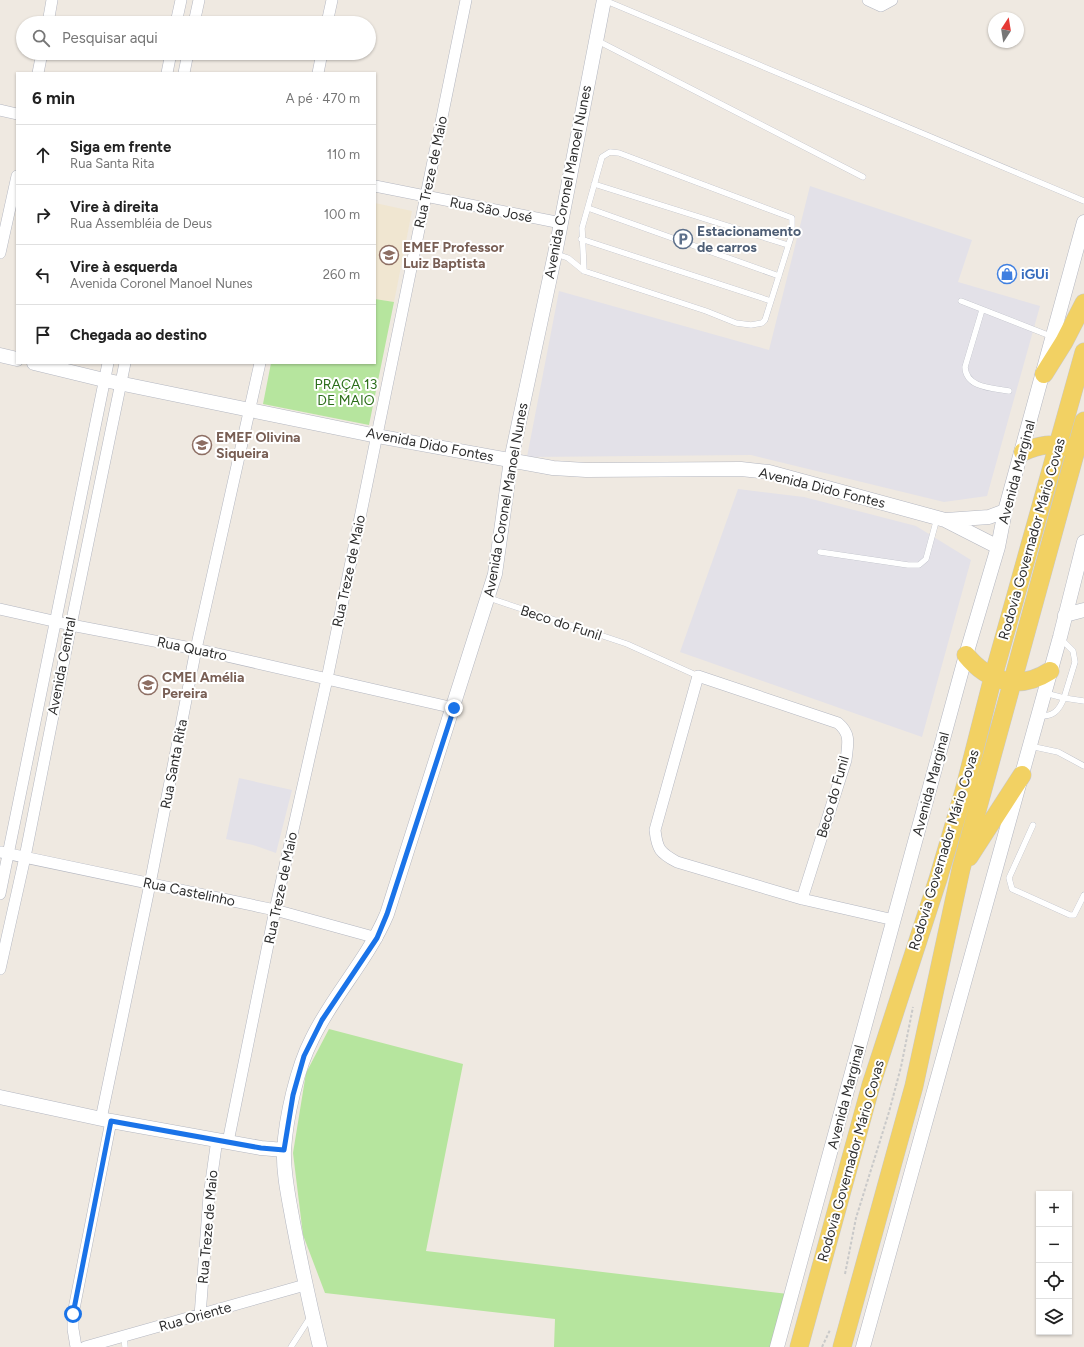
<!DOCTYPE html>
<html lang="pt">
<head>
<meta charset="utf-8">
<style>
	body { margin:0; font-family:Figtree,sans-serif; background:#f6f6f6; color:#222 }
	.controls { position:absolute; right:12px; bottom:12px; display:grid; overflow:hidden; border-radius:0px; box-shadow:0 1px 3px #0004 }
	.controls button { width:36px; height:36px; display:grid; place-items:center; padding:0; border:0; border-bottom:1px solid #e0e0e0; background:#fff; color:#222; font:20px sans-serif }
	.compass { position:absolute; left:988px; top:12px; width:36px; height:36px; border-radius:50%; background:#fff; box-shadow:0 1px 3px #0004; rotate:12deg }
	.stop { position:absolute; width:12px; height:12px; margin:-9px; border:3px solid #1a73e8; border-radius:50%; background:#fff }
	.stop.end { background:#1a73e8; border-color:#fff; box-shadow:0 1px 4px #0008 }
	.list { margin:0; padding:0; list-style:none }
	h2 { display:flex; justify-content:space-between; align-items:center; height:52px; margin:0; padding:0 16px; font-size:17px }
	h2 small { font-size:13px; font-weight:400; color:#767676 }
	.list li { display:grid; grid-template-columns:26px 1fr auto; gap:12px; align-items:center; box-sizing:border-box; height:60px; padding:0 16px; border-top:1px solid #e0e0e0 }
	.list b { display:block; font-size:15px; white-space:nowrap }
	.list p { margin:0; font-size:13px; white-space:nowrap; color:#767676 }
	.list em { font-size:13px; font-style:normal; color:#767676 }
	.icon { flex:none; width:22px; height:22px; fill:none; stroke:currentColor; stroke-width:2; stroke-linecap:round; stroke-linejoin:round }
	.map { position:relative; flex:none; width:1084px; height:1347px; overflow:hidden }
	.search { position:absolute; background:#fff; box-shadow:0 1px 3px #0004; left:16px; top:16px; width:360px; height:44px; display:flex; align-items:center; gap:10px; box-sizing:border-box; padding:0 14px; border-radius:22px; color:#767676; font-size:15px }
	.panel { position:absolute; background:#fff; box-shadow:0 1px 3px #0004; left:16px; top:72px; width:360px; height:292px; border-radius:0px }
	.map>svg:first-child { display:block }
	.industrial { fill:#e3e1e8 }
	.education { fill:#f0e6d1 }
	.green { fill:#b6e59e }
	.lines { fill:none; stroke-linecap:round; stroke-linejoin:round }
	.service-casing { stroke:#b4b7c1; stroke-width:6 }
	.minor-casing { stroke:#b4b7c1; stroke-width:12 }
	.tertiary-casing { stroke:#b4b7c1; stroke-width:15 }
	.primary-casing { stroke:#c9c9c9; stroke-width:19 }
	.path { stroke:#c9c9c9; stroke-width:2; stroke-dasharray:3 2; stroke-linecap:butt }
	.service { stroke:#fff; stroke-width:5.5 }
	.minor { stroke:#fff; stroke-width:11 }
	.tertiary { stroke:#fff; stroke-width:14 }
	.primary { stroke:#f2d163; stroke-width:18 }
	.route { stroke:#1a73e8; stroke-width:5 }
	.labels { text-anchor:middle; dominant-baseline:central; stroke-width:4; stroke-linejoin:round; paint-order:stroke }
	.street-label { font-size:14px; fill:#2e2e2e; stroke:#fff }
	.service-label { font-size:14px; font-weight:bold; fill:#4e5e75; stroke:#fff; text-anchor:start }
	.education-label { font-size:14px; font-weight:bold; fill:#785e54; stroke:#fff; text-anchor:start }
	.shop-label { font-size:14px; font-weight:bold; fill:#366cbe; stroke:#fff; text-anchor:start }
	.park-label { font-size:14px; fill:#2c6e1b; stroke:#fff }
</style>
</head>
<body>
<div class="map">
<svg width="1084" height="1347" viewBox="0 0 1084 1347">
	<rect width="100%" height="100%" fill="#efe9e1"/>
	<path class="industrial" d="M 810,186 L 972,240 L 958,282 L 1040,306 L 987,496 L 944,502 L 751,455 L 527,457 L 559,291 L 769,350 Z
		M 738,489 L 804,497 L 916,526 L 971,560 L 922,737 L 680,652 Z
		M 239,778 L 292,790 L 276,853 L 253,845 L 226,839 Z"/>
	<path class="education" d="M 375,203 L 412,211 L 394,302 L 375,299 Z"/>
	<path class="green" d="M 375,299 L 394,302 L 369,425 L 263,404 L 271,363 L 375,363 Z
		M 329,1029 L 463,1064 L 426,1251 L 788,1294 L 774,1347 L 554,1347 L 555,1319 L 325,1293 L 303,1235 L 293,1153 L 306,1073 Z"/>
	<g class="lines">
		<defs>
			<path id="service" d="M 604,0 L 1084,201
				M 596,40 L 863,177
				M 594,184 L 788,245
				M 588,208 L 779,276
				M 581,239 L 771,301
				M 556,254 L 568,258 L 584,271 L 706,311 L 736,323 L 751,325 L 762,323 L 765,320 L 792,234 L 792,218 L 619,153 L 610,152 L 602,157 L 582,228 L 584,271
				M 961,301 L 1053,337
				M 982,310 L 965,367 C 966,388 992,388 1009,391
				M 820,552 L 908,565 L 919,565 L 926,559 L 937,518
				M 489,598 L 627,644 L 698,676
				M 1045,693 L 1064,698 L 1075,662 L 1073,651 L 1061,639
				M 1038,716 C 1053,717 1059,711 1064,698 L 1084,701
				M 1030,746 L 1058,752 L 1084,766
				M 1033,825 L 1009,878 L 1012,889 L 1070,915 L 1074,915 L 1084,895
				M 124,1336 L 125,1347
				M 291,1347 L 311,1316"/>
			<path id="minor" d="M 868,0 L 881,6 L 892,0
				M 48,23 L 52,0
				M 176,23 L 181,0
				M 194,23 L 199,0
				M 327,23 L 332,0
				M 38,73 L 42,53
				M 167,73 L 171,53
				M 184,73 L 188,53
				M 318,73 L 322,53
				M 0,110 L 17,114
				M 375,186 L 561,223
				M 0,253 L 17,176
				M 0,609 L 71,625 L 196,649 L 454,708
				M 0,852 L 275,910 L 377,938
				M 0,894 L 108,363
				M 802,899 L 846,760 C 848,743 851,734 838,723 L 698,676 L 655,830 C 657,849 660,853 677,862 L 802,899 L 894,920
				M 0,969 L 25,857 L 71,625 L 125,363
				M 101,1119 L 150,884 L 196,649 L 260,363
				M 228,1142 L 275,910 L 327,679 L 466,0
				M 200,1316 L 209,1196 L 217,1139
				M 76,1347 L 73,1329 L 73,1314 L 111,1121
				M 85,1347 L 305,1285"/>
			<path id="tertiary" d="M 0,355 L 17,359
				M 34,363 L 104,380 L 250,410 L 377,436 L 553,468 L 586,470 L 741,469 L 769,472 L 945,520 L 998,547
				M 946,520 L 989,517 L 1005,511
				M 1065,615 L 1084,610
				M 0,1097 L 111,1121 L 261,1148 L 284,1150
				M 320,1347 C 310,1306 301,1264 293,1222 C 289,1199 283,1174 284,1150 C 286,1117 297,1068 312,1039 C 333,995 367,961 387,914 L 495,574 L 511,460 L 555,254 L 604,0
				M 777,1347 L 966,655 L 998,547 L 1005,511 L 1084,222
				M 863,1347 L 1060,637 L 1084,542"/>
			<path id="primary" d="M 1044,374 L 1064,342 L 1084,303
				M 1023,452 C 1039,445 1053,442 1070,448
				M 966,655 C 988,682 1019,691 1050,671
				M 969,857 L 1022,775
				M 799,1347 L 871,1085 L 938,879 L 964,791 L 993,677 L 1084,352
				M 842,1347 L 914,1086 L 961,869 L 1084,421"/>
		</defs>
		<use href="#service" class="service-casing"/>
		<use href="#minor" class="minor-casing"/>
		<use href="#tertiary" class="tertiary-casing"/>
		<use href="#primary" class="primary-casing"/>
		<path class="path" d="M 845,1274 L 856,1218 L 889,1112 L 901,1067 L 913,1007
			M 822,1347 L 830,1330"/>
		<use href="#service" class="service"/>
		<use href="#minor" class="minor"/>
		<use href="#tertiary" class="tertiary"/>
		<use href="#primary" class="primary"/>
	</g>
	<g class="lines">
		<path class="route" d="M 73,1314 L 111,1121 L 261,1148 L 284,1150 L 293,1095 L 304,1056 L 322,1020 L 377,938 L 387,914 L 454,708"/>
	</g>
	<defs>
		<symbol id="parking-ring" viewBox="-11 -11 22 22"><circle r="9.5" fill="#fff" stroke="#5c6f8a" stroke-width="1.5"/><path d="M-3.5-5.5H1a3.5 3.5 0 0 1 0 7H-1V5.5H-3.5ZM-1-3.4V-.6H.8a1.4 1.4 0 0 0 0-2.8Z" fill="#5c6f8a"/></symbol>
		<symbol id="school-ring" viewBox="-11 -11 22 22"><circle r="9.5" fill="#fff" stroke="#8d6e63" stroke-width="1.5"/><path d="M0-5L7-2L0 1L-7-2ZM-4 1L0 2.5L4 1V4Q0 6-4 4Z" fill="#8d6e63"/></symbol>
		<symbol id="shop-ring" viewBox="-11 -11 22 22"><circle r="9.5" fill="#fff" stroke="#3f7fe0" stroke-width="1.5"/><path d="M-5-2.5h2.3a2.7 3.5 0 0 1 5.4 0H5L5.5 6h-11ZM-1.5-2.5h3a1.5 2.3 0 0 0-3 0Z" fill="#3f7fe0"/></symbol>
	</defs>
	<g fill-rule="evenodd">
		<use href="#parking-ring" x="672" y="228" width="22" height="22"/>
		<use href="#school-ring" x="378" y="244" width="22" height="22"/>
		<use href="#shop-ring" x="996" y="263" width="22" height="22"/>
		<use href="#school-ring" x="191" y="434" width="22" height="22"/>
		<use href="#school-ring" x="137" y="674" width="22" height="22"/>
	</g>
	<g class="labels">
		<g class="street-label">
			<text transform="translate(431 172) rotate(-78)">Rua Treze de Maio</text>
			<text transform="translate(568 182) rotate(-79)">Avenida Coronel Manoel Nunes</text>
			<text transform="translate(491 210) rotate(11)">Rua São José</text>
			<text transform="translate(430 445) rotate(11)">Avenida Dido Fontes</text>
			<text transform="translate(1017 472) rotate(-75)">Avenida Marginal</text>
			<text transform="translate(822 488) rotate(14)">Avenida Dido Fontes</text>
			<text transform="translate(506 500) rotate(-80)">Avenida Coronel Manoel Nunes</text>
			<text transform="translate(1032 539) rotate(-74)">Rodovia Governador Mário Covas</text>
			<text transform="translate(349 571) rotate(-78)">Rua Treze de Maio</text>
			<text transform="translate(561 623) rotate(18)">Beco do Funil</text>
			<text transform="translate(192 649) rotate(12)">Rua Quatro</text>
			<text transform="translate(62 666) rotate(-79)">Avenida Central</text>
			<text transform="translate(174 764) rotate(-79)">Rua Santa Rita</text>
			<text transform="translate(931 784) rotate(-75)">Avenida Marginal</text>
			<text transform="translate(833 797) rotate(-74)">Beco do Funil</text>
			<text transform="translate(944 850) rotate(-73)">Rodovia Governador Mário Covas</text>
			<text transform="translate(281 888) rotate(-78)">Rua Treze de Maio</text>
			<text transform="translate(189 892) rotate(12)">Rua Castelinho</text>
			<text transform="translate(846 1097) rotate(-75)">Avenida Marginal</text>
			<text transform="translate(851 1161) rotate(-74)">Rodovia Governador Mário Covas</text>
			<text transform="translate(208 1227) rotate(-85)">Rua Treze de Maio</text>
			<text transform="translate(195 1317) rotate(-16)">Rua Oriente</text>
		</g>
		<g class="service-label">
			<text x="697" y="231">Estacionamento<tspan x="697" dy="16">de carros</tspan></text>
		</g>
		<g class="education-label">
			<text x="403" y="247">EMEF Professor<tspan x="403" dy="16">Luiz Baptista</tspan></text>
			<text x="216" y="437">EMEF Olivina<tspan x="216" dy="16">Siqueira</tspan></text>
			<text x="162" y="677">CMEI Amélia<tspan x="162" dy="16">Pereira</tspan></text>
		</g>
		<g class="shop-label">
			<text x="1021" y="274">iGUi</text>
		</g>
		<g class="park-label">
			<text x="346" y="384">PRAÇA 13<tspan x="346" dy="16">DE MAIO</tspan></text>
		</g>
	</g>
</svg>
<div class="controls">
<button>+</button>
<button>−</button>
<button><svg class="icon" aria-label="locate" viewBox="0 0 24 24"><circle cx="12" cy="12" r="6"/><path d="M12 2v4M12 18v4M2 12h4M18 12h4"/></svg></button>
<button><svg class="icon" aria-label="layers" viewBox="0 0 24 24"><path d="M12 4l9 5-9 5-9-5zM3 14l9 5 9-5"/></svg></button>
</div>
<svg class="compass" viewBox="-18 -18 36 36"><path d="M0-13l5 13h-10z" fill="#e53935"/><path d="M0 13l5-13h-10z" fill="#767676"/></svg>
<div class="stop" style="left:73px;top:1314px"></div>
<div class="stop end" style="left:454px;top:708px"></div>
<div class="search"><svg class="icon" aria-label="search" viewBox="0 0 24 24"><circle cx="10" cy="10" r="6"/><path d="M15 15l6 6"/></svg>Pesquisar aqui</div>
<section class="panel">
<h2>6 min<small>A pé · 470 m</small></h2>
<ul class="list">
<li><svg class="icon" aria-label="ahead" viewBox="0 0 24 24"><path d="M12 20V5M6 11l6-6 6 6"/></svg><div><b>Siga em frente</b><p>Rua Santa Rita</p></div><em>110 m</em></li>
<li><svg class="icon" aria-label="right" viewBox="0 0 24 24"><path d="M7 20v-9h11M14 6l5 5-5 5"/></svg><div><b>Vire à direita</b><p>Rua Assembléia de Deus</p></div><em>100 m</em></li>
<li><svg class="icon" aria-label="left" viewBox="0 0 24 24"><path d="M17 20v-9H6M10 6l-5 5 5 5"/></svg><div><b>Vire à esquerda</b><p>Avenida Coronel Manoel Nunes</p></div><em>260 m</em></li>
<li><svg class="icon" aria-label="arrive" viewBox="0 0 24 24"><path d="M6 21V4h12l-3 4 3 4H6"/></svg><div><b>Chegada ao destino</b></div></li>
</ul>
</section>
</div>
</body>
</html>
